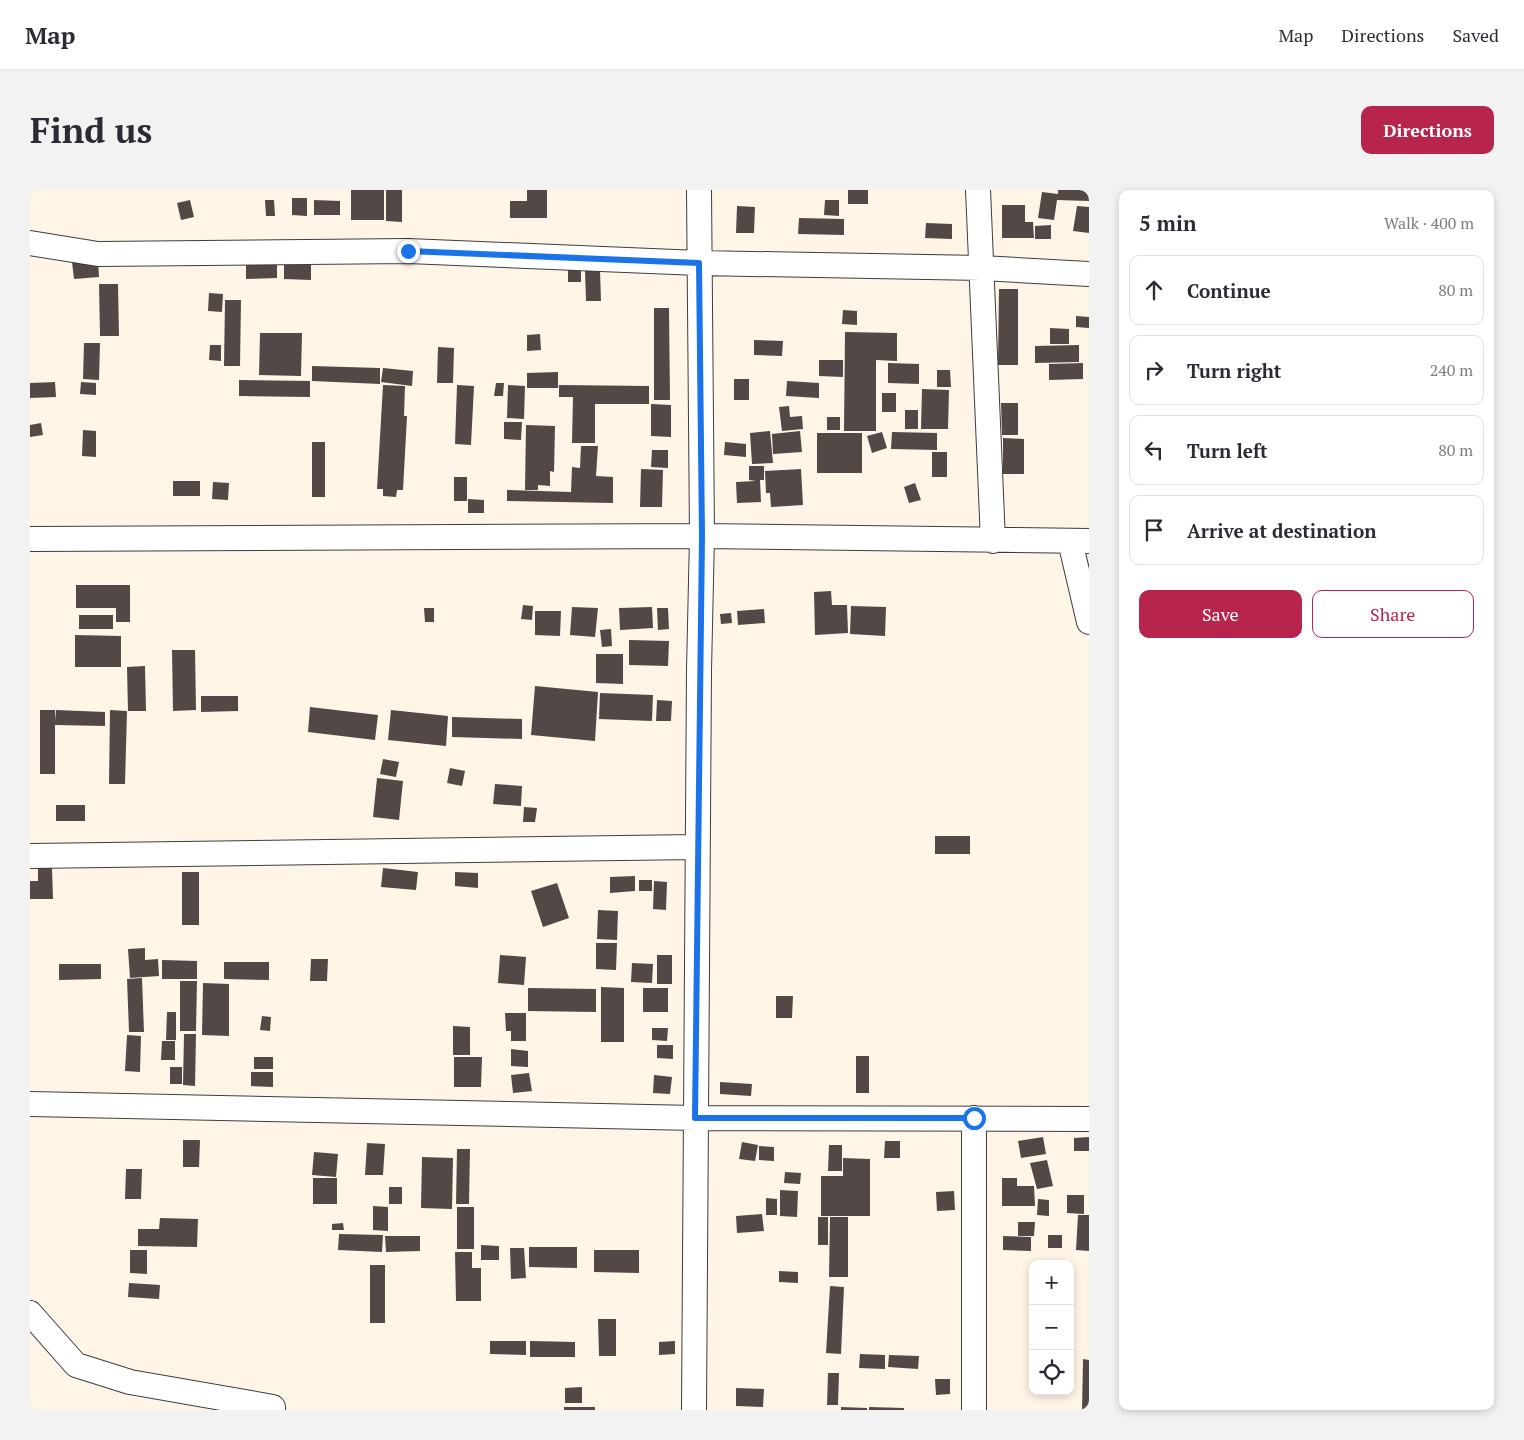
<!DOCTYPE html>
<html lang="en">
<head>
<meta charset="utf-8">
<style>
	body { margin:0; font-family:"PT Serif",serif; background:#f2f2f3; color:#2b2b33 }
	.controls { position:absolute; right:15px; bottom:15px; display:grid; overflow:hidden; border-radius:10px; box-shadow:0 2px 8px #0003 }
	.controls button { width:45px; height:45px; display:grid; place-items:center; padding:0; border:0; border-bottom:1px solid #e1e1e2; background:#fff; color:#2b2b33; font:25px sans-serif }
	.stop { position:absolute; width:15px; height:15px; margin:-11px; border:4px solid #1a73e8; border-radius:50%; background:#fff }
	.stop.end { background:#1a73e8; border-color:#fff; box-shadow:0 1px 5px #0008 }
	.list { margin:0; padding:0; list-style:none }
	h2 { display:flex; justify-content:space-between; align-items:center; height:65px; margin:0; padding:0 20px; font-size:21px }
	h2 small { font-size:16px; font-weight:400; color:#7c7c81 }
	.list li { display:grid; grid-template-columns:32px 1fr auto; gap:15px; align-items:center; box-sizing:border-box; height:70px; margin:0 10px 10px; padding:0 10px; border:1px solid #e1e1e2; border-radius:10px }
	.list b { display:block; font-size:19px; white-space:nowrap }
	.list em { font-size:16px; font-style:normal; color:#7c7c81 }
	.actions { display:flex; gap:10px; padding:15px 20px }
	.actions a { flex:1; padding:11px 0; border:1px solid #b7244c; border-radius:10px; text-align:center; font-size:18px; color:#b7244c }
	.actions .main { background:#b7244c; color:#fff }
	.icon { flex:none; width:28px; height:28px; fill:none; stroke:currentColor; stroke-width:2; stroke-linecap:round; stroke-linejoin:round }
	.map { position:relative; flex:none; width:1059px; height:1220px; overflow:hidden; border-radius:10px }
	header { display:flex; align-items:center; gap:30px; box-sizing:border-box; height:70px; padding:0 25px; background:#fff; border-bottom:1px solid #e1e1e2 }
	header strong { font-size:24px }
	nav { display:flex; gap:28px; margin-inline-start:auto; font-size:18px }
	.intro { display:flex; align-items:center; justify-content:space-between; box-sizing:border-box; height:120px; padding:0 30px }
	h1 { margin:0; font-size:35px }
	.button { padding:12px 22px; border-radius:10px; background:#b7244c; color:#fff; font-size:18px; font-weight:700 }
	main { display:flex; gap:30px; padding:0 30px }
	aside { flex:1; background:#fff; border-radius:10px; box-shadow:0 2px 8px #0003 }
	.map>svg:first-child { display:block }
	.building { fill:#524846 }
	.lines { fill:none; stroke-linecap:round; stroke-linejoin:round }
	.minor-casing { stroke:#3d3d3d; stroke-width:26 }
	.minor { stroke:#fff; stroke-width:24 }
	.route { stroke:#1a73e8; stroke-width:6 }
</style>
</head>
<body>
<header>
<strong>Map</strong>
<nav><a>Map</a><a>Directions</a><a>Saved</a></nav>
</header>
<div class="intro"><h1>Find us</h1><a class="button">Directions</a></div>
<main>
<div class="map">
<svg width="1059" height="1220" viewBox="0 0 1059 1220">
	<rect width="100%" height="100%" fill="#fff5e6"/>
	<path class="building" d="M 321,0 L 354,0 L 354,30 L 321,30 Z
		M 356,0 L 372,0 L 372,32 L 356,31 Z
		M 497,0 L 517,0 L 517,28 L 480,28 L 480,11 L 497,11 Z
		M 818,0 L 838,0 L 838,14 L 818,14 Z
		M 1028,0 L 1059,0 L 1059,11 L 1027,10 L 1024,30 L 1008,28 L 1012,2 L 1028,4 Z
		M 262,8 L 277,8 L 277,26 L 262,25 Z
		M 160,10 L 164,27 L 151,30 L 147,13 Z
		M 235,10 L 244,10 L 245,26 L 236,26 Z
		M 284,10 L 310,11 L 310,25 L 284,25 Z
		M 795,10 L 809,10 L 809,26 L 794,25 Z
		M 972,15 L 995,15 L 995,32 L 1003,32 L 1004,48 L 972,48 Z
		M 707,16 L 725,17 L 724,43 L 706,43 Z
		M 1047,16 L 1059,17 L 1059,43 L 1043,41 Z
		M 769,28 L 814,29 L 814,45 L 768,44 Z
		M 896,33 L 922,34 L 922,49 L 895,48 Z
		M 1021,35 L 1021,49 L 1005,49 L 1005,36 Z
		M 68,70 L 69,87 L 44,89 L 42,72 Z
		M 247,73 L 247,88 L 216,89 L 216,74 Z
		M 254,75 L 281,75 L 281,90 L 254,89 Z
		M 538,75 L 551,75 L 551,92 L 538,92 Z
		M 555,80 L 570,80 L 571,111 L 556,111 Z
		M 69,94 L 88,94 L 89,146 L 70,146 Z
		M 969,99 L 988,99 L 988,175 L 968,175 Z
		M 179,103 L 193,104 L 192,122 L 178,121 Z
		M 195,110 L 211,110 L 210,176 L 194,176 Z
		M 624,118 L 639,118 L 640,210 L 624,210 Z
		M 813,120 L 827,121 L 827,135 L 812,134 Z
		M 1046,126 L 1059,127 L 1059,138 L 1046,137 Z
		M 1020,138 L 1039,139 L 1039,154 L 1020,154 Z
		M 815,142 L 867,143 L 867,171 L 846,170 L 846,241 L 814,241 Z
		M 230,143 L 272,143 L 271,186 L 229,185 Z
		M 510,144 L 511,160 L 497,161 L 497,145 Z
		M 724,150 L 753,151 L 752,166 L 724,165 Z
		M 54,153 L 70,153 L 69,190 L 53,189 Z
		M 180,155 L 191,155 L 191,171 L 179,170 Z
		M 1049,155 L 1049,172 L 1005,173 L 1005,156 Z
		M 408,157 L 424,158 L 423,193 L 407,193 Z
		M 789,170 L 813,170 L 813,187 L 789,186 Z
		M 858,173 L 889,174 L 889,194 L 858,193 Z
		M 1053,173 L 1053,189 L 1019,190 L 1019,174 Z
		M 282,176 L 350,178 L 350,194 L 282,191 Z
		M 353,178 L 383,181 L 382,196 L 351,192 Z
		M 907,180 L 920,180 L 921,197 L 907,197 Z
		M 528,182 L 528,198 L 497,198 L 497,183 Z
		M 704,189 L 719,189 L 719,210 L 704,210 Z
		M 209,190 L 280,191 L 280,207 L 209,206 Z
		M 757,191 L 789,193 L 789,208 L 756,206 Z
		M 25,192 L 26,207 L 0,208 L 0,193 Z
		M 51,192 L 66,193 L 66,205 L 50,204 Z
		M 466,193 L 474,193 L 473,206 L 464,206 Z
		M 353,195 L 375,196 L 374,226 L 377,226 L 373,300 L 367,300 L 366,307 L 353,306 L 353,299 L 347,299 Z
		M 427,195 L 444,196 L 441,255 L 425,254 Z
		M 478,195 L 495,196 L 494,229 L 477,228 Z
		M 529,195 L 619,196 L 619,214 L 565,214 L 565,253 L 542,253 L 543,207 L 529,207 Z
		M 892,199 L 919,200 L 918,239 L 891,239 Z
		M 852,203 L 866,203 L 866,222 L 852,222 Z
		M 971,213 L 988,213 L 988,245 L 972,245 Z
		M 621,214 L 641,215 L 641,247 L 621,246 Z
		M 759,216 L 760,227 L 772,226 L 773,239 L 752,241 L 749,217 Z
		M 875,220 L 888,220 L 888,239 L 875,239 Z
		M 797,227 L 810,227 L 810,240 L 797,240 Z
		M 474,232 L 492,232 L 491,250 L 474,249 Z
		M 11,233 L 13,245 L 0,247 L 0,235 Z
		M 496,235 L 525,236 L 524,282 L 520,281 L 520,296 L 508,295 L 508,300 L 495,300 Z
		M 53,240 L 66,241 L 66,267 L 52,266 Z
		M 740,241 L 743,273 L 722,274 L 720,243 Z
		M 770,241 L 772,262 L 743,264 L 742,244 Z
		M 852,242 L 857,258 L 842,263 L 837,246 Z
		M 862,242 L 907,243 L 907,260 L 861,259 Z
		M 787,243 L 832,243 L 832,283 L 787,283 Z
		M 973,248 L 994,249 L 994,284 L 973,284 Z
		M 282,252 L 295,252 L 295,307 L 282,307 Z
		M 695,252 L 716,254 L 716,267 L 694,265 Z
		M 551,256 L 568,256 L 566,286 L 583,287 L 583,313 L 477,311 L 477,300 L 541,302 L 542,277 L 550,278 Z
		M 622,260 L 638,260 L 638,278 L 621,277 Z
		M 902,262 L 917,262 L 917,287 L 902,287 Z
		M 719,276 L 734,276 L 734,290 L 730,290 L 731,312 L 707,313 L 706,292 L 726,291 L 719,290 Z
		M 611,279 L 633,280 L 632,317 L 610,317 Z
		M 771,279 L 773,315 L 741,317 L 740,303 L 736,303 L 735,281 Z
		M 424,287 L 437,287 L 437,311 L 424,311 Z
		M 143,291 L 170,291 L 170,306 L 143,306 Z
		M 183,292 L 199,293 L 198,310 L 182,309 Z
		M 885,293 L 891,310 L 879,313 L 874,297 Z
		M 438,309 L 454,310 L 454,323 L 438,323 Z
		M 46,395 L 100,395 L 100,432 L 86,432 L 86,418 L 46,418 Z
		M 801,401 L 802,415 L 817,415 L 818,443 L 785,445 L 784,402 Z
		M 493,415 L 503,416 L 502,430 L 491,429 Z
		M 821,416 L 856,417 L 855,446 L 820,444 Z
		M 542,417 L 568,418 L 565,447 L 540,445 Z
		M 622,417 L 623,438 L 590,440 L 589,418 Z
		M 394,418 L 404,418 L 404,432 L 395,432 Z
		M 627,418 L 638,418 L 639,439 L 628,440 Z
		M 734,419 L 735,433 L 708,435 L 707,421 Z
		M 505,421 L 531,421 L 530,446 L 505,445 Z
		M 701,423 L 702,433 L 691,434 L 690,424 Z
		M 49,425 L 83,425 L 83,439 L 49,439 Z
		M 581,439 L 582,456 L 572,457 L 570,440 Z
		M 45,445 L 91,446 L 91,477 L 45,477 Z
		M 599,450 L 639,451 L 638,476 L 599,475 Z
		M 142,460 L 165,460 L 166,520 L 143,521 Z
		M 566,464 L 593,464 L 593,494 L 566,493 Z
		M 115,476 L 116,521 L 98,521 L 97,477 Z
		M 505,496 L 568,502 L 565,551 L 501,545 Z
		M 570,503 L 623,505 L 622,531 L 569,529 Z
		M 171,506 L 208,506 L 208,521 L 171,522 Z
		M 627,510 L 642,511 L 641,531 L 626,531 Z
		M 280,517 L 348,525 L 345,550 L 278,542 Z
		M 10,520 L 25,520 L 25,531 L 26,520 L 75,522 L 75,536 L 25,535 L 25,584 L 10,584 Z
		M 80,520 L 97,521 L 95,594 L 79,594 Z
		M 361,520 L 418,526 L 416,556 L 358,550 Z
		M 422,527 L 492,529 L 492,549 L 422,547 Z
		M 353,569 L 369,572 L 366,587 L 350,584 Z
		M 420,578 L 435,581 L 432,596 L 417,593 Z
		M 347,588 L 373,591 L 369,630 L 343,627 Z
		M 465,594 L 492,596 L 491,616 L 463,614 Z
		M 26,615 L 55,615 L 55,631 L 26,631 Z
		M 494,617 L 507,618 L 505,632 L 493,632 Z
		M 905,646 L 940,646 L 940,664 L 905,664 Z
		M 8,678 L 22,678 L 23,709 L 0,709 L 0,691 L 8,691 Z
		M 353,678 L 388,682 L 386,700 L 351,697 Z
		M 152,682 L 169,682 L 169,735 L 152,735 Z
		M 425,682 L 448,683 L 448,698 L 425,696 Z
		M 605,686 L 605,701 L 580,703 L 580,687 Z
		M 609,690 L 622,690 L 622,701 L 609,701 Z
		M 624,691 L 637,692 L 636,720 L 623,719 Z
		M 527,693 L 539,728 L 513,737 L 501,701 Z
		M 568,720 L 588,721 L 587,750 L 567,749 Z
		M 566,753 L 587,753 L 586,780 L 566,779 Z
		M 115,758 L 115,770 L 128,769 L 129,786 L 100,788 L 98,759 Z
		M 470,765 L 496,767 L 494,795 L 468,793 Z
		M 627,765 L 642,765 L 642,794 L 627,794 Z
		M 281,769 L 298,769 L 297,791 L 280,791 Z
		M 132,770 L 167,771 L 167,789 L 132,789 Z
		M 194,772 L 239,772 L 239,790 L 194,789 Z
		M 602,773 L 623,774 L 622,793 L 601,792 Z
		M 29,774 L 71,774 L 71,789 L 29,790 Z
		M 112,788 L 114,842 L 99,842 L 97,789 Z
		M 150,791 L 167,791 L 166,841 L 150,841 Z
		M 173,793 L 199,794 L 199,846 L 172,845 Z
		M 571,797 L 594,798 L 594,852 L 571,852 Z
		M 498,798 L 566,799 L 566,822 L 498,821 Z
		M 613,798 L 638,798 L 638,822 L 613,822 Z
		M 746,806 L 763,806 L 762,828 L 746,828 Z
		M 137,822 L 146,822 L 146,850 L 136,850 Z
		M 475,823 L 496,823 L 496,851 L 481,851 L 481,841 L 476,841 Z
		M 232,826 L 241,827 L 240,841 L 230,840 Z
		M 423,836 L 440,837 L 440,865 L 423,865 Z
		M 622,838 L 638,838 L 637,851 L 622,850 Z
		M 154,844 L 166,844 L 165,896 L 153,895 Z
		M 97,845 L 111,846 L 110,882 L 95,881 Z
		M 132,851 L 145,851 L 145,870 L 131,870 Z
		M 627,855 L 643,855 L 643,869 L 627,868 Z
		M 481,859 L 498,861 L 498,877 L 481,876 Z
		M 826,866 L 839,866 L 839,903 L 826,903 Z
		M 224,867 L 243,867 L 243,879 L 224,879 Z
		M 424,867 L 452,867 L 451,897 L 424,897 Z
		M 140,877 L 152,877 L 152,894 L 140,894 Z
		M 221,882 L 243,882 L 243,897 L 221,896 Z
		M 499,883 L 502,901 L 483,903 L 481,885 Z
		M 624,885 L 642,887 L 640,904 L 623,903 Z
		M 690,892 L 722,894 L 721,906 L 690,904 Z
		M 1013,947 L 1016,964 L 991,968 L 988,951 Z
		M 1059,947 L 1059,961 L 1044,961 L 1044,948 Z
		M 153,950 L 170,950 L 169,977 L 153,977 Z
		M 855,951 L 870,951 L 870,968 L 854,968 Z
		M 712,952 L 728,955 L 725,971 L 709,969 Z
		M 337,953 L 355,954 L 353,985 L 335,985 Z
		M 799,955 L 812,955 L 812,981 L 798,981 Z
		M 729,956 L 744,957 L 744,971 L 729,970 Z
		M 427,959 L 440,959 L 439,1014 L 426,1014 Z
		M 284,962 L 308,964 L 306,987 L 282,985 Z
		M 392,967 L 423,968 L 422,1019 L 391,1018 Z
		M 813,968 L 840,969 L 840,1026 L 791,1026 L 791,986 L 813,986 Z
		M 1017,970 L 1023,996 L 1007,999 L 1000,973 Z
		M 96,979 L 112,979 L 111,1009 L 95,1009 Z
		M 755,982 L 771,983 L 770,994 L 754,993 Z
		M 283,988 L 307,988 L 307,1014 L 283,1014 Z
		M 972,988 L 987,988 L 987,996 L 1004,996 L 1005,1016 L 972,1016 Z
		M 359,997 L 372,997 L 372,1014 L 359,1014 Z
		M 750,1000 L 768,1001 L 767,1027 L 750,1026 Z
		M 924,1001 L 925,1020 L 907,1021 L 906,1002 Z
		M 1037,1005 L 1054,1005 L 1054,1024 L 1037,1023 Z
		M 736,1008 L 747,1009 L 747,1025 L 736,1025 Z
		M 1008,1009 L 1019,1010 L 1019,1026 L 1007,1025 Z
		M 343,1016 L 358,1017 L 358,1041 L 343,1040 Z
		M 427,1017 L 444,1017 L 444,1059 L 427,1059 Z
		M 732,1024 L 734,1041 L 707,1043 L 706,1026 Z
		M 1048,1025 L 1059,1025 L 1059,1061 L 1046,1060 Z
		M 788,1027 L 798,1027 L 798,1055 L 788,1055 Z
		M 800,1027 L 818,1027 L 818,1087 L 799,1087 Z
		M 130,1028 L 168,1029 L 167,1057 L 108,1056 L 108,1039 L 129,1039 Z
		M 988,1032 L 1005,1032 L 1004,1046 L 988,1046 Z
		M 313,1033 L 314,1040 L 302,1040 L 302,1034 Z
		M 309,1044 L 353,1045 L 352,1062 L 308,1060 Z
		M 1018,1045 L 1032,1045 L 1032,1058 L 1018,1058 Z
		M 355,1046 L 390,1046 L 390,1061 L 356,1062 Z
		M 973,1046 L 1001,1047 L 1001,1061 L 973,1060 Z
		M 451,1055 L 469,1056 L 469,1070 L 451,1070 Z
		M 499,1057 L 547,1057 L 547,1078 L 499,1077 Z
		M 480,1058 L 494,1058 L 496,1088 L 481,1089 Z
		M 100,1060 L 117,1060 L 117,1084 L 100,1083 Z
		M 564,1060 L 609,1060 L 609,1083 L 564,1082 Z
		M 425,1062 L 442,1062 L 442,1078 L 451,1078 L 451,1111 L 426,1111 Z
		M 340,1075 L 355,1075 L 355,1133 L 340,1133 Z
		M 749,1081 L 768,1082 L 768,1093 L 749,1092 Z
		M 99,1093 L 130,1095 L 129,1109 L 98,1107 Z
		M 800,1096 L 814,1097 L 811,1164 L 796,1163 Z
		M 568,1129 L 586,1129 L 586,1166 L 569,1166 Z
		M 460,1151 L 496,1151 L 496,1165 L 460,1164 Z
		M 500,1151 L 545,1152 L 545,1167 L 500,1167 Z
		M 645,1151 L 645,1164 L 629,1165 L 629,1152 Z
		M 830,1164 L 855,1165 L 855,1179 L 829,1178 Z
		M 859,1165 L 889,1166 L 888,1179 L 858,1177 Z
		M 1053,1169 L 1059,1170 L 1059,1220 L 1052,1220 Z
		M 798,1183 L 809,1183 L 808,1215 L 797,1215 Z
		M 905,1189 L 920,1189 L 920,1204 L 906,1205 Z
		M 552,1197 L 552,1213 L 535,1213 L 535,1198 Z
		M 706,1198 L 734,1199 L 733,1217 L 706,1216 Z
		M 534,1217 L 565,1217 L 565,1220 L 534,1220 Z
		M 811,1217 L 837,1218 L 837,1220 L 811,1220 Z
		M 839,1217 L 874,1218 L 874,1220 L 839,1220 Z"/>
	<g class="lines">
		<defs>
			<path id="minor" d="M 948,0 L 963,351
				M 0,53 L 68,64 L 378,61 L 669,73 L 952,78 L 1059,84
				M 0,349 L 672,346 L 1059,351
				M 1040,351 L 1059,432
				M 0,666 L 667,657
				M 0,914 L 665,928 L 1059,929
				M 0,1123 L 46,1175 L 100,1192 L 243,1217 L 243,1220
				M 664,1220 L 669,480 L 672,346 L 669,0
				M 944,1220 L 944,928"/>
		</defs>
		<use href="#minor" class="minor-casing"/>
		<use href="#minor" class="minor"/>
	</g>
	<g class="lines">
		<path class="route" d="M 378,61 L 669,73 L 672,346 L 665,928 L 944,928"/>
	</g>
</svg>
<div class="controls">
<button>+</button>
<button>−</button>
<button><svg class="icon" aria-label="locate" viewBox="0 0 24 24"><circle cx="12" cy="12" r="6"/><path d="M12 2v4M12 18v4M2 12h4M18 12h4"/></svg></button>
</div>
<div class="stop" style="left:944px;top:928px"></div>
<div class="stop end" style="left:378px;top:61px"></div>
</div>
<aside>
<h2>5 min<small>Walk · 400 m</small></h2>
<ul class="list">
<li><svg class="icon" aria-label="ahead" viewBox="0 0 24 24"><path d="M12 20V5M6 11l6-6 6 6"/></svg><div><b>Continue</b></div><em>80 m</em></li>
<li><svg class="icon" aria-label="right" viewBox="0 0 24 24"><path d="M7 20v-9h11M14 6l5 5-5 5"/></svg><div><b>Turn right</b></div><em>240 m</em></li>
<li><svg class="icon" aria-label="left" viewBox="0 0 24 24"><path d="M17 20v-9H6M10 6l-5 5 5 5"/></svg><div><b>Turn left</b></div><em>80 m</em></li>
<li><svg class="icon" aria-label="arrive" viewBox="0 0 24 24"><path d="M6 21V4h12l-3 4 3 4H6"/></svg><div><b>Arrive at destination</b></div></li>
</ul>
<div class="actions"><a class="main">Save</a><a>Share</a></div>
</aside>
</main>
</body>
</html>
